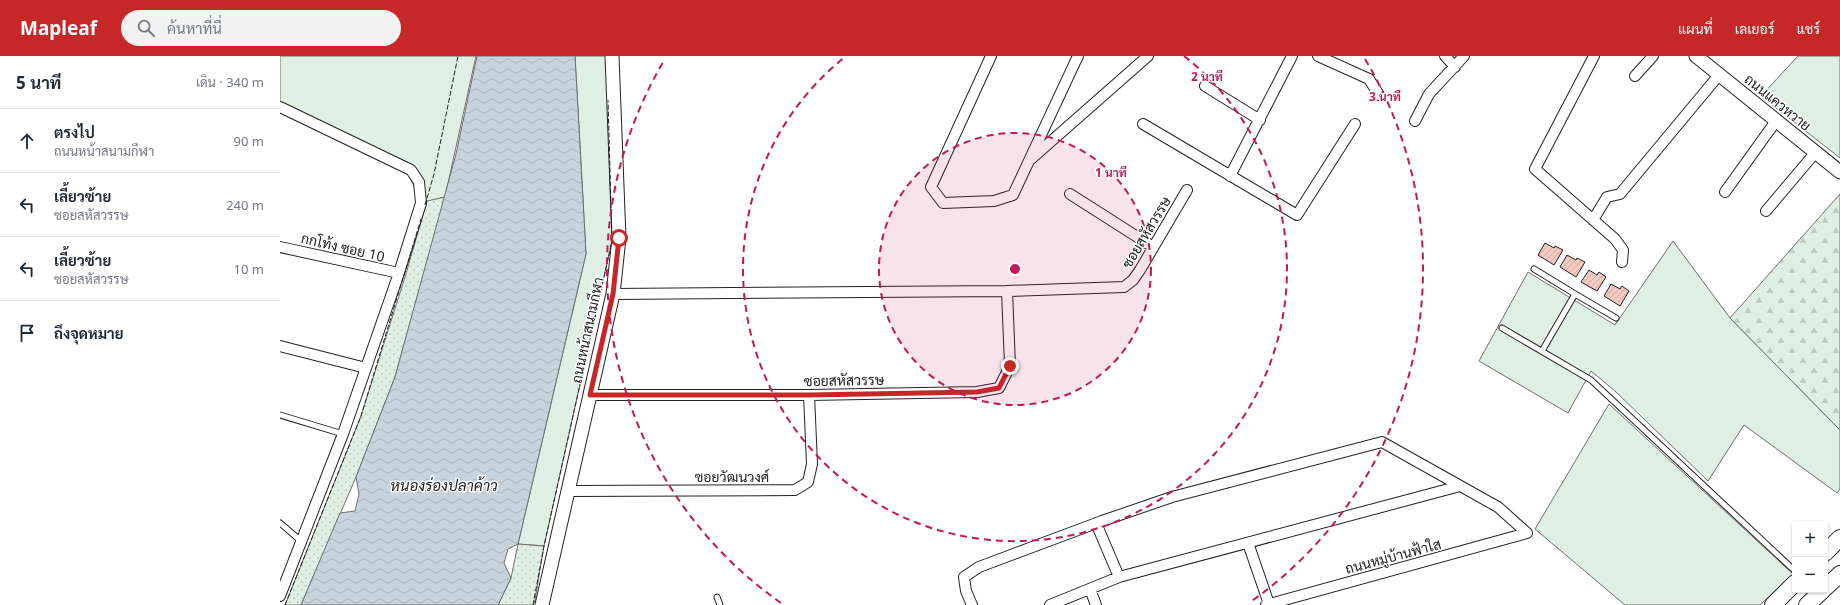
<!DOCTYPE html>
<html lang="th">
<head>
<meta charset="utf-8">
<style>
	body { margin:0; font-family:"Noto Sans",Sarabun,sans-serif; background:#f2f2f3; color:#1f2937 }
	.controls { position:absolute; right:12px; bottom:12px; display:grid; overflow:hidden; border-radius:4px; box-shadow:0 1px 3px #0004 }
	.controls button { width:36px; height:36px; display:grid; place-items:center; padding:0; border:0; border-bottom:1px solid #e0e1e3; background:#fff; color:#1f2937; font:20px sans-serif }
	.stop { position:absolute; width:12px; height:12px; margin:-9px; border:3px solid #c62828; border-radius:50%; background:#fff }
	.stop.end { background:#c62828; border-color:#fff; box-shadow:0 1px 4px #0008 }
	.list { margin:0; padding:0; list-style:none }
	h2 { display:flex; justify-content:space-between; align-items:center; height:52px; margin:0; padding:0 16px; font-size:17px }
	h2 small { font-size:13px; font-weight:400; color:#747a83 }
	.list li { display:grid; grid-template-columns:26px 1fr auto; gap:12px; align-items:center; box-sizing:border-box; height:64px; padding:0 16px; border-top:1px solid #e0e1e3 }
	.list b { display:block; font-size:15px; white-space:nowrap }
	.list p { margin:0; font-size:13px; white-space:nowrap; color:#747a83 }
	.list em { font-size:13px; font-style:normal; color:#747a83 }
	.icon { flex:none; width:22px; height:22px; fill:none; stroke:currentColor; stroke-width:2; stroke-linecap:round; stroke-linejoin:round }
	.map { position:relative; flex:none; width:1560px; height:549px; overflow:hidden }
	header { display:flex; align-items:center; gap:24px; box-sizing:border-box; height:56px; padding:0 20px; background:#c62828; color:#fff }
	header strong { font-size:19px }
	nav { display:flex; gap:22px; margin-inline-start:auto; font-size:14px }
	.search { width:280px; height:36px; background:#f2f2f3; display:flex; align-items:center; gap:10px; box-sizing:border-box; padding:0 14px; border-radius:22px; color:#747a83; font-size:15px }
	main { display:flex }
	aside { flex:1; background:#fff }
	.map>svg:first-child { display:block }
	.grass { fill:#e0efe3; stroke:#6f6f6f }
	.forest { fill:url(#forest-firs); stroke:#6f6f6f }
	.park { fill:url(#park-dots); stroke:#6f6f6f }
	.water { fill:url(#water-waves); stroke:#6f6f6f }
	.building { fill:url(#building-hatch); stroke:#222 }
	.lines { fill:none; stroke-linecap:round; stroke-linejoin:round }
	.service-casing { stroke:#222; stroke-width:7 }
	.minor-casing { stroke:#222; stroke-width:12 }
	.tertiary-casing { stroke:#222; stroke-width:15 }
	.primary-casing { stroke:#222; stroke-width:18 }
	.service { stroke:#fff; stroke-width:5 }
	.minor { stroke:#fff; stroke-width:10 }
	.tertiary { stroke:#fff; stroke-width:13 }
	.primary { stroke:#fff; stroke-width:16 }
	.fence { stroke:#222; stroke-width:1; stroke-dasharray:5 2; stroke-linecap:butt }
	.route { stroke:#c62828; stroke-width:5 }
	.ring { fill:none; stroke:#c2185b; stroke-width:2; stroke-dasharray:7 5 }
	.labels { text-anchor:middle; dominant-baseline:central; stroke-width:3; stroke-linejoin:round; paint-order:stroke }
	.street-label { font-size:14px; fill:#222; stroke:#fff }
	.water-label { font-size:15px; font-style:italic; fill:#222; stroke:#fff }
	.centre { fill:#c2185b; stroke:#fff; stroke-width:2 }
	.ring-label { font-size:12px; text-anchor:middle; font-weight:bold; fill:#c2185b; stroke:#fff; stroke-width:3; stroke-linejoin:round; paint-order:stroke }
</style>
</head>
<body>
<header>
<strong>Mapleaf</strong>
<div class="search"><svg class="icon" aria-label="search" viewBox="0 0 24 24"><circle cx="10" cy="10" r="6"/><path d="M15 15l6 6"/></svg>ค้นหาที่นี่</div>
<nav><a>แผนที่</a><a>เลเยอร์</a><a>แชร์</a></nav>
</header>
<main>
<aside>
<h2>5 นาที<small>เดิน · 340 m</small></h2>
<ul class="list">
<li><svg class="icon" aria-label="ahead" viewBox="0 0 24 24"><path d="M12 20V5M6 11l6-6 6 6"/></svg><div><b>ตรงไป</b><p>ถนนหน้าสนามกีฬา</p></div><em>90 m</em></li>
<li><svg class="icon" aria-label="left" viewBox="0 0 24 24"><path d="M17 20v-9H6M10 6l-5 5 5 5"/></svg><div><b>เลี้ยวซ้าย</b><p>ซอยสหัสวรรษ</p></div><em>240 m</em></li>
<li><svg class="icon" aria-label="left" viewBox="0 0 24 24"><path d="M17 20v-9H6M10 6l-5 5 5 5"/></svg><div><b>เลี้ยวซ้าย</b><p>ซอยสหัสวรรษ</p></div><em>10 m</em></li>
<li><svg class="icon" aria-label="arrive" viewBox="0 0 24 24"><path d="M6 21V4h12l-3 4 3 4H6"/></svg><div><b>ถึงจุดหมาย</b></div></li>
</ul>
</aside>
<div class="map">
<svg width="1560" height="549" viewBox="0 0 1560 549">
	<defs>
		<pattern id="forest-firs" width="22" height="20" patternUnits="userSpaceOnUse"><rect width="22" height="20" fill="#e0efe3"/><path d="M5 1l3.5 6h-7zM16 11l3.5 6h-7z" fill="#c0cdc2"/></pattern>
		<pattern id="park-dots" width="8" height="8" patternUnits="userSpaceOnUse"><rect width="8" height="8" fill="#e0efe3"/><path d="M2 2h.1M6 6h.1" fill="none" stroke="#c0cdc2" stroke-width="1.8" stroke-linecap="round"/></pattern>
		<pattern id="water-waves" width="16" height="10" patternUnits="userSpaceOnUse"><rect width="16" height="10" fill="#c7d3dd"/><path d="M0 5q4-4 8 0t8 0" fill="none" stroke="#abb5bd"/></pattern>
		<pattern id="building-hatch" width="6" height="6" patternUnits="userSpaceOnUse"><rect width="6" height="6" fill="#f3c9c0"/><path d="M-1 1l2-2M0 6l6-6M5 7l2-2" fill="none" stroke="#d0aca5"/></pattern>
	</defs>
	<rect width="100%" height="100%" fill="#fff"/>
	<path class="grass" d="M 0,0 L 196,0 L 165,141 L 141,147 L 126,112 L 0,51 Z
		M 295,0 L 326,0 L 332,185 L 264,490 L 238,488 L 306,198 Z
		M 1518,0 L 1560,0 L 1560,102 L 1481,40 Z
		M 1393,185 L 1450,262 L 1560,374 L 1560,433 L 1557,437 L 1464,369 L 1428,425 L 1335,335 L 1311,315 L 1288,357 L 1199,305 L 1248,216 L 1335,269 Z
		M 1329,348 L 1513,518 L 1480,549 L 1345,549 L 1255,473 Z"/>
	<path class="forest" d="M 1560,138 L 1560,374 L 1450,262 Z"/>
	<path class="park" d="M 165,141 L 115,321 L 76,421 L 21,549 L 5,549 L 81,360 L 125,221 L 147,145 Z
		M 238,488 L 264,490 L 255,544 L 253,549 L 218,549 L 231,522 Z"/>
	<path class="water" d="M 197,0 L 295,0 L 306,198 L 238,488 L 228,493 L 224,507 L 231,522 L 218,549 L 21,549 L 60,457 L 75,455 L 79,438 L 76,421 L 115,321 L 176,98 Z"/>
	<path class="building" d="M 1265,187 L 1274,192 L 1275,190 L 1283,194 L 1274,209 L 1258,199 Z
		M 1287,199 L 1296,204 L 1297,202 L 1305,206 L 1296,221 L 1280,211 Z
		M 1309,214 L 1317,219 L 1319,216 L 1326,221 L 1317,235 L 1301,226 Z
		M 1331,228 L 1340,233 L 1342,230 L 1349,235 L 1340,250 L 1324,240 Z"/>
	<g class="lines">
		<defs>
			<path id="service" d="M 1254,213 L 1295,238 L 1262,295
				M 1295,238 L 1336,262
				M 1222,272 L 1311,324 L 1515,515
				M 0,359 L 63,378
				M 0,467 L 21,485
				M 437,541 L 440,549"/>
			<path id="minor" d="M 711,0 L 651,131 L 663,147 L 714,145 L 733,139 L 798,0
				M 1038,0 L 1089,23 L 1099,39
				M 1165,0 L 1175,11
				M 1314,0 L 1255,113 L 1335,183 L 1343,194 L 1342,206
				M 1355,20 L 1373,0
				M 925,30 L 980,64
				M 0,51 L 131,114 L 139,126 L 141,147 L 119,217 L 63,378 L 0,540
				M 1135,65 L 1149,38 L 1184,0
				M 863,68 L 1017,159 L 1075,68
				M 751,103 L 868,0
				M 950,120 L 1012,0
				M 1445,136 L 1496,65
				M 790,138 L 873,191
				M 1486,155 L 1535,97
				M 1313,164 L 1327,141 L 1340,138 L 1439,19
				M 0,191 L 119,217
				M 333,238 L 727,235 L 844,231 L 853,224 L 860,214 L 907,134
				M 0,290 L 86,312
				M 310,339 L 529,339 L 697,336 L 719,332 L 730,310 L 727,235
				M 287,435 L 515,434 L 528,426 L 532,408 L 529,339
				M 816,467 L 839,521
				M 968,487 L 989,548
				M 810,533 L 816,549
				M 692,549 L 686,535 L 684,521 L 699,511 L 822,465 L 892,441 L 1102,386 L 1218,451 L 1247,477
				M 770,549 L 839,521 L 1180,430
				M 986,549 L 1247,477"/>
			<path id="tertiary" d="M 1416,0 L 1560,116
				M 262,549 L 333,238 L 339,182 L 332,0"/>
			<path id="primary" d="M 1545,497 L 1560,482
				M 1545,532 L 1560,518
				M 1493,549 L 1515,527
				M 1527,549 L 1543,534"/>
		</defs>
		<use href="#service" class="service-casing"/>
		<use href="#minor" class="minor-casing"/>
		<use href="#tertiary" class="tertiary-casing"/>
		<use href="#primary" class="primary-casing"/>
		<use href="#service" class="service"/>
		<use href="#minor" class="minor"/>
		<use href="#tertiary" class="tertiary"/>
		<use href="#primary" class="primary"/>
		<path class="fence" d="M 145,149 L 154,118 L 178,0
			M 5,549 L 81,360 L 141,163
			M 253,549 L 264,490 L 332,185 L 328,44"/>
	</g>
	<g class="lines">
		<path class="route" d="M 339,182 L 333,238 L 310,339 L 529,339 L 697,336 L 719,332 L 730,310"/>
	</g>
	<circle cx="735" cy="213" r="136" fill="#c2185b" fill-opacity=".12"/>
	<g class="ring">
		<circle cx="735" cy="213" r="136"/>
		<path d="M904 0A272 272 0 1 1 566 0"/>
		<path d="M501 547A408 408 0 0 1 385 3M1085 3A408 408 0 0 1 969 547"/>
	</g>
	<g class="labels">
		<g class="street-label">
			<text transform="translate(1498 46) rotate(39)">ถนนแควหวาย</text>
			<text transform="translate(866 176) rotate(-59)">ซอยสหัสวรรษ</text>
			<text transform="translate(63 191) rotate(13)">กกโท้ง ซอย 10</text>
			<text transform="translate(307 274) rotate(-78)">ถนนหน้าสนามกีฬา</text>
			<text transform="translate(564 324) rotate(-1)">ซอยสหัสวรรษ</text>
			<text x="452" y="420">ซอยวัฒนวงศ์</text>
			<text transform="translate(1113 500) rotate(-15)">ถนนหมู่บ้านฟ้าใส</text>
		</g>
		<g class="water-label">
			<text x="164" y="429">หนองร่องปลาค้าว</text>
		</g>
	</g>
	<circle cx="735" cy="213" r="6" class="centre"/>
	<g class="ring-label">
		<text x="927" y="25">2 นาที</text>
		<text x="1105" y="45">3 นาที</text>
		<text x="831" y="121">1 นาที</text>
	</g>
</svg>
<div class="controls">
<button>+</button>
<button>−</button>
</div>
<div class="stop" style="left:339px;top:182px"></div>
<div class="stop end" style="left:730px;top:310px"></div>
</div>
</main>
</body>
</html>
